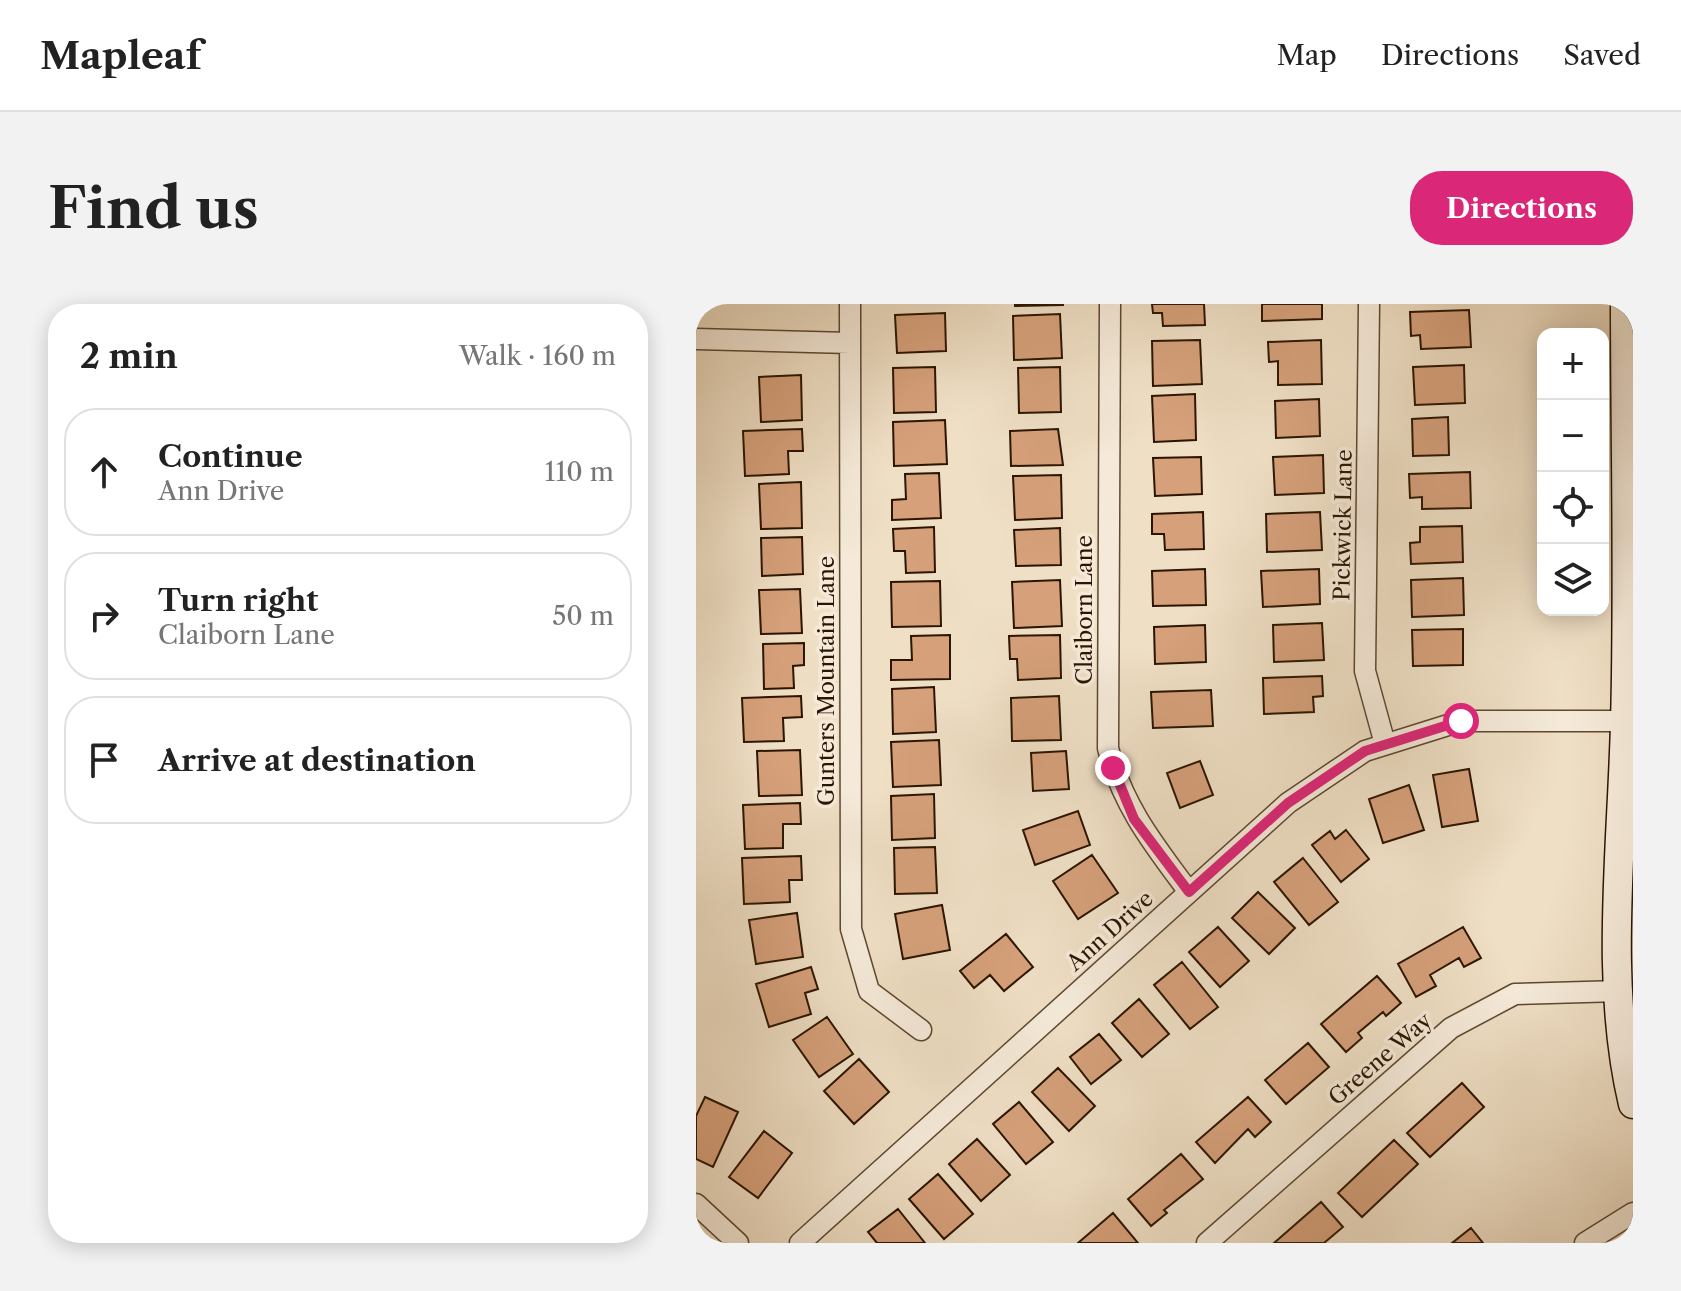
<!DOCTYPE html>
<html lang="en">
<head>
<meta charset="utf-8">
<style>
	body { margin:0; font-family:"Libre Caslon Text",serif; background:#f2f2f2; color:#222 }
	.controls { position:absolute; right:24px; top:24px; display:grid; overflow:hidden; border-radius:16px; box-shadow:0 4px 20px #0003 }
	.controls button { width:72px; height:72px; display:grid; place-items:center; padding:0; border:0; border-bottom:2px solid #e0e0e0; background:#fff; color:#222; font:40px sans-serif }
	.stop { position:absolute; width:24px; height:24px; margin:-18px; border:6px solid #db2777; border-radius:50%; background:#fff }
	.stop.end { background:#db2777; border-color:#fff; box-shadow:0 2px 8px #0008 }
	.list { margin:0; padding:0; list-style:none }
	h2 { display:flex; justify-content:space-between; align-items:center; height:104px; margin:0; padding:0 32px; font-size:34px }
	h2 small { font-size:26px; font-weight:400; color:#767676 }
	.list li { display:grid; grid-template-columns:52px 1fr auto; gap:24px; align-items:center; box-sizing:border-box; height:128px; margin:0 16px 16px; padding:0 16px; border:2px solid #e0e0e0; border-radius:32px }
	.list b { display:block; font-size:30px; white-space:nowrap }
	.list p { margin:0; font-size:26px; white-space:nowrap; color:#767676 }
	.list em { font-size:26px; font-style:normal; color:#767676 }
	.icon { flex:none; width:44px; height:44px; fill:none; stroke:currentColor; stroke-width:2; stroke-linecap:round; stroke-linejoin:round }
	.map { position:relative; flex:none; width:937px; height:939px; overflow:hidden; border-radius:32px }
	header { display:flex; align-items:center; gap:48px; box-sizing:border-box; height:112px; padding:0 40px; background:#fff; border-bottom:2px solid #e0e0e0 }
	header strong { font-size:38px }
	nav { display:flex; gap:44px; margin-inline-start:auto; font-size:28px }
	.intro { display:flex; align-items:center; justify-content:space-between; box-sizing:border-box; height:192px; padding:0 48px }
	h1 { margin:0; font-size:56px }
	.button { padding:20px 36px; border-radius:32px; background:#db2777; color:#fff; font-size:28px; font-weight:700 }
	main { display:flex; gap:48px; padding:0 48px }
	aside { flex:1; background:#fff; border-radius:32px; box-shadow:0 4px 20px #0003 }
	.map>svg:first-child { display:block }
	.building { fill:#d5a07a; stroke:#2c1500; stroke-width:2 }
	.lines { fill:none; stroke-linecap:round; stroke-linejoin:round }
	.street-casing { stroke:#5d4831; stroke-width:23 }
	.secondary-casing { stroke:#2c1500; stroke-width:31 }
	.street { stroke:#f5ead9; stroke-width:20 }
	.secondary { stroke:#f5ead9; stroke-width:28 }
	.route { stroke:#db2777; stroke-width:10 }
	.labels { text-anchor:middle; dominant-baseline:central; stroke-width:7; stroke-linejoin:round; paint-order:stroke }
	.street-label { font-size:22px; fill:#2c1500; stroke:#f5ead9 }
</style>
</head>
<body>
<header>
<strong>Mapleaf</strong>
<nav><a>Map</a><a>Directions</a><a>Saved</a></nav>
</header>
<div class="intro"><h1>Find us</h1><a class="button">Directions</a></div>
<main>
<aside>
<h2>2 min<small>Walk · 160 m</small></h2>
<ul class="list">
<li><svg class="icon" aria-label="ahead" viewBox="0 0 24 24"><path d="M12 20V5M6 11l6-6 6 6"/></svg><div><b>Continue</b><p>Ann Drive</p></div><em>110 m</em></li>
<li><svg class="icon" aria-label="right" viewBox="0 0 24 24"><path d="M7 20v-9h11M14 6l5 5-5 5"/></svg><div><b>Turn right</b><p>Claiborn Lane</p></div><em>50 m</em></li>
<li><svg class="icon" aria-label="arrive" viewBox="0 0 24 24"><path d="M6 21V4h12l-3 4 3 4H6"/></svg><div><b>Arrive at destination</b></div></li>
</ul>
</aside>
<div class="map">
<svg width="937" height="939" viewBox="0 0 937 939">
	<rect width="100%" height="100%" fill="#efdfc5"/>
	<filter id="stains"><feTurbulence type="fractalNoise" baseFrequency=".0025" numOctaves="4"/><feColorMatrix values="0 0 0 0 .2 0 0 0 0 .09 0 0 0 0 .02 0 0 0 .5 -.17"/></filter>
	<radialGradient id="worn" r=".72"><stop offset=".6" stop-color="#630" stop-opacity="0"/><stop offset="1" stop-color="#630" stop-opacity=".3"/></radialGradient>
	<path class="building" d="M 319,0 L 367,0 L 367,1 L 319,2 Z
		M 456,0 L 508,0 L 509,21 L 467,22 L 466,9 L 457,9 Z
		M 566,0 L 626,0 L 626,15 L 566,17 Z
		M 773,6 L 775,43 L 725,45 L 724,31 L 715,32 L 714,8 Z
		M 249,9 L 250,47 L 201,49 L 199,11 Z
		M 364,10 L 366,54 L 318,56 L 317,12 Z
		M 504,36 L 506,80 L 457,82 L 456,37 Z
		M 625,36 L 626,80 L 582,81 L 582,57 L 573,58 L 572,38 Z
		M 768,61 L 769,99 L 719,101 L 717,63 Z
		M 239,63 L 240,108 L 198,109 L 197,64 Z
		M 364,63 L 365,108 L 323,109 L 322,64 Z
		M 105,71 L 106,116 L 65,118 L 63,73 Z
		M 499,90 L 500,136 L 458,138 L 456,92 Z
		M 623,95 L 624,132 L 580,134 L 579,97 Z
		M 752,113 L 753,151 L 717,152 L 716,115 Z
		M 249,116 L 251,160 L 198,162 L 197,118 Z
		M 106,125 L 107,147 L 92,147 L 93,170 L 49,172 L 47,127 Z
		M 362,125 L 367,161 L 315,162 L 314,127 Z
		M 627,151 L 628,189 L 579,191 L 577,153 Z
		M 505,153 L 506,190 L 459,192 L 457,154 Z
		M 774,168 L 775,204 L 726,205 L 726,193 L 714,194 L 713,170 Z
		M 243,169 L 245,214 L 196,216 L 196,196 L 210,195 L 209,170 Z
		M 365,171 L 366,214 L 319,216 L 317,172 Z
		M 105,178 L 106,224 L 65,225 L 63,180 Z
		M 507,208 L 508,245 L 469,246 L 468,230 L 456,230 L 456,210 Z
		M 624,208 L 626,246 L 571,248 L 570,210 Z
		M 766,222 L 767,258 L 715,260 L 714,239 L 724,238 L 724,223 Z
		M 238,223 L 239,268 L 210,269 L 209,247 L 198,247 L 197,225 Z
		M 364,224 L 365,261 L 320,262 L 318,226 Z
		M 106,233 L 107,270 L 66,272 L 65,234 Z
		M 509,265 L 510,301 L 457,302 L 456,267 Z
		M 623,265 L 624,300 L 567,303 L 565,267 Z
		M 767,274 L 768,311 L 716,313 L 715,276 Z
		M 364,276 L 366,322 L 318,324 L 316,278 Z
		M 244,277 L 245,322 L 196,323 L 195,278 Z
		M 104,285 L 106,329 L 65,330 L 63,286 Z
		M 626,319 L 628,356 L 578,358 L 577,321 Z
		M 509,321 L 510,358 L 459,360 L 458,323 Z
		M 767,325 L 767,361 L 717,362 L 716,326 Z
		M 254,331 L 254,375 L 195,376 L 195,356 L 216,356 L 215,332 Z
		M 364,331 L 365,374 L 322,376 L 321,355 L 314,355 L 313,332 Z
		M 108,339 L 108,361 L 97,362 L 98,384 L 68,385 L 67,340 Z
		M 626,372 L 627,392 L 617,393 L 618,408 L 568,410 L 567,374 Z
		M 238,383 L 240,428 L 197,430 L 196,385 Z
		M 515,386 L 517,422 L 457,424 L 455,388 Z
		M 105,392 L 106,413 L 87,414 L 88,437 L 48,438 L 46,394 Z
		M 363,392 L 365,436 L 316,437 L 315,394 Z
		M 243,436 L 245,481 L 197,483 L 195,438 Z
		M 104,446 L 106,491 L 63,492 L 61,447 Z
		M 370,447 L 373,485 L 337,487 L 335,449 Z
		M 504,457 L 517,491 L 484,504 L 471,469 Z
		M 773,465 L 782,517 L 746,523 L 737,471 Z
		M 713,481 L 728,526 L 687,539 L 673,495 Z
		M 238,490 L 239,534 L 196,536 L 195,492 Z
		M 104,499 L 105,520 L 87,520 L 87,544 L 49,545 L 47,501 Z
		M 382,507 L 394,541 L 339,561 L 327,526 Z
		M 650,526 L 673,555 L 645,578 L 616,541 L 634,527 L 639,535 Z
		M 239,543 L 241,589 L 199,590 L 198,544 Z
		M 396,551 L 422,589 L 382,615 L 357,577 Z
		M 105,552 L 106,576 L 93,576 L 94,598 L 48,600 L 46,554 Z
		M 607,554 L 642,598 L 613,621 L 578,578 Z
		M 562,588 L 599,624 L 573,650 L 536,614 Z
		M 246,601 L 254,646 L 207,655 L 199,610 Z
		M 101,609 L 107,653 L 60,660 L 53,616 Z
		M 522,623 L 553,657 L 524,683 L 493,648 Z
		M 767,623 L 785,654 L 768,663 L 763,654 L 734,671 L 740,682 L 720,693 L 702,660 Z
		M 310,630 L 337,663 L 308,687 L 294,671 L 278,684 L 264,667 Z
		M 486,658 L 522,703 L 494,725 L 458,681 Z
		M 115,663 L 122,685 L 109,689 L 115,710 L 73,723 L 60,680 Z
		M 681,672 L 705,699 L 690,712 L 687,708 L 662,729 L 666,734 L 650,748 L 625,720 Z
		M 443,695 L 473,730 L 446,753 L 416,719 Z
		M 131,713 L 157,750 L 123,773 L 97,736 Z
		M 403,730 L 425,756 L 395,780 L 374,753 Z
		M 612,739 L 633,763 L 590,800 L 569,776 Z
		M 163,755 L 193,788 L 158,820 L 128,787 Z
		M 362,764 L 399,802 L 373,827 L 336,788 Z
		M 766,779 L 788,803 L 734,853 L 711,829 Z
		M 9,793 L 42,808 L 17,863 L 0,855 L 0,812 Z
		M 552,793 L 575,818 L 559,833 L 552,825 L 519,859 L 500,838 Z
		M 323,798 L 357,838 L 330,860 L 297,820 Z
		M 68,827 L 96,849 L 62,894 L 33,873 Z
		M 281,835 L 314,871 L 285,897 L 253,860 Z
		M 698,836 L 722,860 L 666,913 L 642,889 Z
		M 485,850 L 507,875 L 468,906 L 471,909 L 455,922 L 432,895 Z
		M 242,870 L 277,910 L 248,935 L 213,895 Z
		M 625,898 L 647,923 L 628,939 L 578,939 Z
		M 202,905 L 229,939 L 181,939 L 172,928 Z
		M 417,909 L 442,939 L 382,939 Z
		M 775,924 L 787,939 L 756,939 Z"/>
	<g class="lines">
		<defs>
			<path id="street" d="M 154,0 L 155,625 L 173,687 L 225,726
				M 414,0 L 412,444 C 426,501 458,541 493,588
				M 673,0 L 669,367 L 689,440
				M 0,35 L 154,39
				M 0,900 L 42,939
				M 104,939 L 592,499 L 669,447 L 765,417 L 937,417
				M 511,939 L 755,724 L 819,690 L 924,687
				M 889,939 L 937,909"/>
			<path id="secondary" d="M 929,0 C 929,139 933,280 929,419 C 926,544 908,678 937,800"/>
		</defs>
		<use href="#street" class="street-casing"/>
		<use href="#secondary" class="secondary-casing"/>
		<use href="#street" class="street"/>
		<use href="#secondary" class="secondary"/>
	</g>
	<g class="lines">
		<path class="route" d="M 417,464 L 438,515 L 493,588 L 592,499 L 669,447 L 765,417"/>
	</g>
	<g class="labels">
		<g class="street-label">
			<text transform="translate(647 221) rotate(-89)">Pickwick Lane</text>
			<text transform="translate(388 306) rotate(-90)">Claiborn Lane</text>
			<text transform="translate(130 377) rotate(-90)">Gunters Mountain Lane</text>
			<text transform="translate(414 627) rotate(-42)">Ann Drive</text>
			<text transform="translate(684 755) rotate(-41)">Greene Way</text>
		</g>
	</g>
	<rect width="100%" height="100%" filter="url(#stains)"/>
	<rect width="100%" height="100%" fill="url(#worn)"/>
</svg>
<div class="controls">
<button>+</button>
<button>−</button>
<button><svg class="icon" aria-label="locate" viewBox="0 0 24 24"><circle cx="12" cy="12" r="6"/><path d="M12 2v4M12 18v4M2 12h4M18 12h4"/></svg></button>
<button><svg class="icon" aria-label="layers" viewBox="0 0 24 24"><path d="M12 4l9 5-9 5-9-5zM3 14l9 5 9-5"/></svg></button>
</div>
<div class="stop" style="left:765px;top:417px"></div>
<div class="stop end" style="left:417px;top:464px"></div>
</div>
</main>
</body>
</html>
